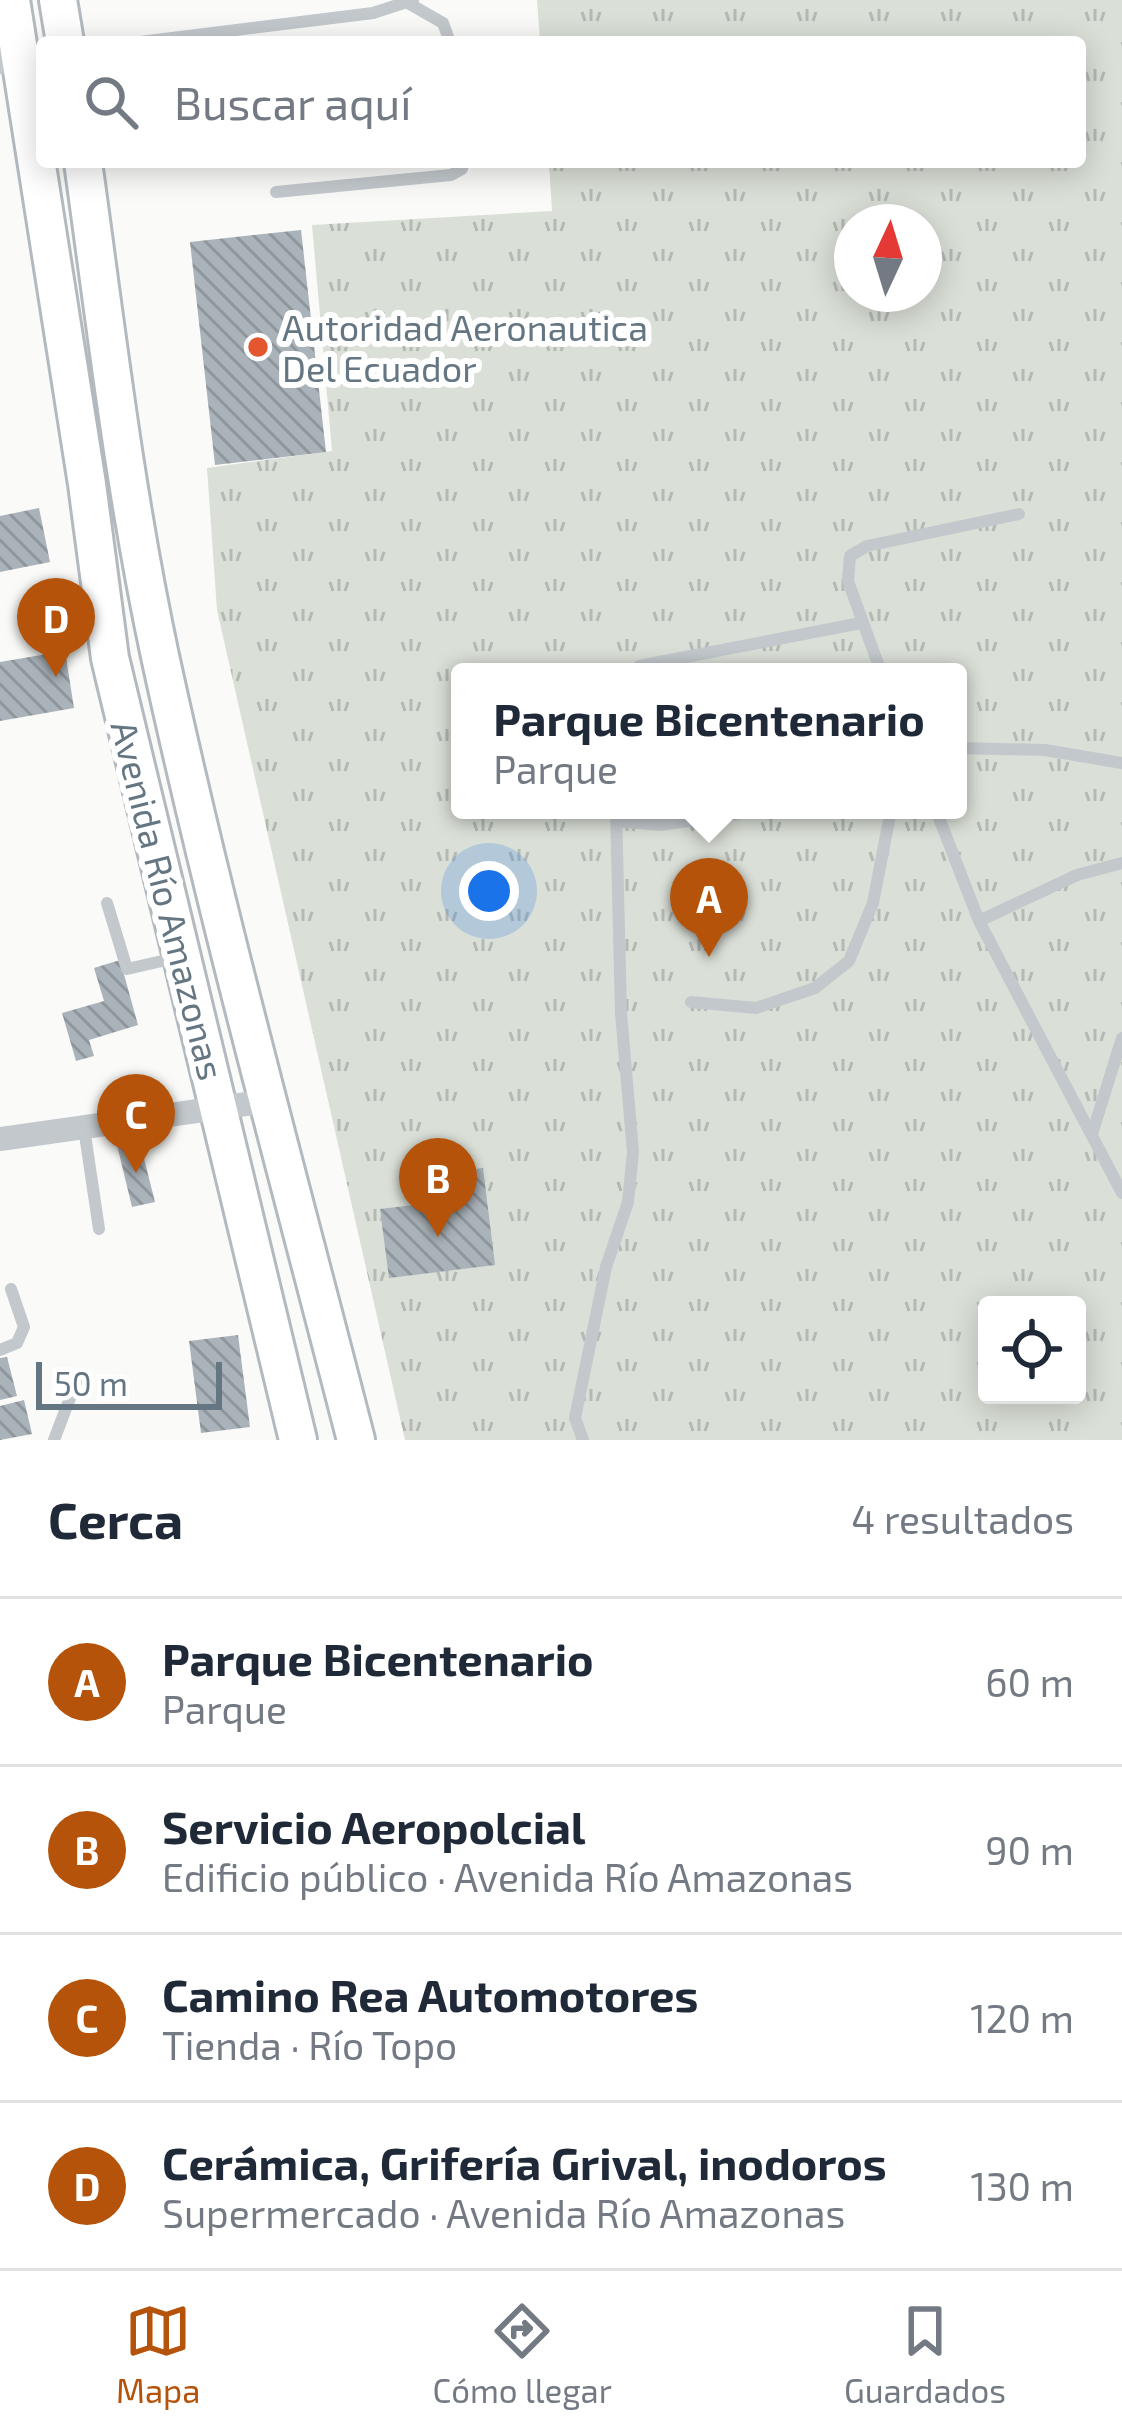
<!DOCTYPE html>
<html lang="es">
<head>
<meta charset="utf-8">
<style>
	body { margin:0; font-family:"Exo 2",sans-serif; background:#f6f6f7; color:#1f2937 }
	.controls { position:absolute; right:36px; bottom:36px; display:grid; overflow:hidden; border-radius:12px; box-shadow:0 6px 30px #0003 }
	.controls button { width:108px; height:108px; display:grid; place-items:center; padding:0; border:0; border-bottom:3px solid #e0e1e3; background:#fff; color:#1f2937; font:60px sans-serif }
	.compass { position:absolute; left:834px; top:204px; width:108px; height:108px; border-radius:50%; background:#fff; box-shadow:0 6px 30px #0003; rotate:4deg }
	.scale { position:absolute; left:36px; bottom:30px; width:186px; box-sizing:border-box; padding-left:12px; border:6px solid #657683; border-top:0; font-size:33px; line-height:42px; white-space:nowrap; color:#657683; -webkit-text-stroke:9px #fff; paint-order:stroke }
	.you { position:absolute; left:489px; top:891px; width:42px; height:42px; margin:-30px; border:9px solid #fff; border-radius:50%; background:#1a73e8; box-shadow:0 0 0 18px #1a73e833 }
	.badge { display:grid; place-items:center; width:78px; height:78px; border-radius:50%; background:#b45309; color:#fff; font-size:39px; font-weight:700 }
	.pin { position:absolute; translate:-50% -99px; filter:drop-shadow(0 3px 6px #0008) }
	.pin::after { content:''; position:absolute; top:63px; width:42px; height:36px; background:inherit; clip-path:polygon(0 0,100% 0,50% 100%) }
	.popup { position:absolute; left:451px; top:663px; width:516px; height:156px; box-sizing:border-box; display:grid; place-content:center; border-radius:12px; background:#fff; filter:drop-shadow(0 3px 9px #0005); font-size:39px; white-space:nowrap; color:#747a83 }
	.popup b { font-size:45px; color:#1f2937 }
	.popup::after { content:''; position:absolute; left:50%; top:100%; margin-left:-24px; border:24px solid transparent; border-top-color:#fff }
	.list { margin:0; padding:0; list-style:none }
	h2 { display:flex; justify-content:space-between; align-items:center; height:156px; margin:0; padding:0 48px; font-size:51px }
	h2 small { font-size:39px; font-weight:400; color:#747a83 }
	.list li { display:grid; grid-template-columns:78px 1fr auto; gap:36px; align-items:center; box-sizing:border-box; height:168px; padding:0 48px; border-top:3px solid #e0e1e3 }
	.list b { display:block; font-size:45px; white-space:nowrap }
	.list p { margin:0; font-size:39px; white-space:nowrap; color:#747a83 }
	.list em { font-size:39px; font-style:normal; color:#747a83 }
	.icon { flex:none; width:66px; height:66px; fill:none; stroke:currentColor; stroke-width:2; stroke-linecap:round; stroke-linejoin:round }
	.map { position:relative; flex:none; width:1122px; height:1440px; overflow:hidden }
	.search { position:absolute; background:#fff; box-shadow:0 6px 30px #0003; left:36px; right:36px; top:36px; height:132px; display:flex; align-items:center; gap:30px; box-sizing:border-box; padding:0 42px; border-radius:12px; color:#747a83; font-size:45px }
	.sheet { height:828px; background:#fff }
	nav { display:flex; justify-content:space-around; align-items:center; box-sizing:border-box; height:168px; border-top:3px solid #e0e1e3; background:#fff; font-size:33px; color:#747a83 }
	nav a { display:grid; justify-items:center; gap:6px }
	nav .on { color:#b45309 }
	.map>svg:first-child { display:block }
	.park { fill:url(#park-tufts); fill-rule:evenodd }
	.building { fill:url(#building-back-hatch) }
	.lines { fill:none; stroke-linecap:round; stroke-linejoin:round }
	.secondary-casing { stroke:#b3babf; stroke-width:42 }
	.lane { stroke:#c3c8cc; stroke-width:12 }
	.street { stroke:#c3c8cc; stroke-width:24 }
	.secondary { stroke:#fff; stroke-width:36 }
	.poi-dot { fill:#e4572e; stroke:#fff; stroke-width:4.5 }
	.labels { text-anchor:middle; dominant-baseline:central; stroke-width:12; stroke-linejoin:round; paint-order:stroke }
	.poi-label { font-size:36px; fill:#657683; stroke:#fff; text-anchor:start }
	.street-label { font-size:36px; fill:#657683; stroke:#fff }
</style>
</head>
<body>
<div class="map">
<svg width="1122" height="1440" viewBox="0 0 1122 1440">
	<defs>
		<pattern id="park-tufts" width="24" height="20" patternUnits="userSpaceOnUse" patternTransform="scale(3)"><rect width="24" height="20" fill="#dadfd7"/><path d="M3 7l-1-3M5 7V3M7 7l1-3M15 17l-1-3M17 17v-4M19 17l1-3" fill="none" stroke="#b4b9b4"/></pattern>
		<pattern id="building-back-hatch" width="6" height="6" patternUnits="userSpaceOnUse" patternTransform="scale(3)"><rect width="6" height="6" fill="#aab3b9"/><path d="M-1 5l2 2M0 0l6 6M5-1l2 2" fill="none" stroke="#8e969c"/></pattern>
	</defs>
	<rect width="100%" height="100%" fill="#fafaf8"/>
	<path class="park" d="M 537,0 L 1122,0 L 1122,1440 L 405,1440 L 217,610 L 207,468 L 332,451 L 312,225 L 552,211 L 549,162 L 1080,162 L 1080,42 L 540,42 ZM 852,222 L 924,222 L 924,294 L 852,294 ZM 460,672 L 958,672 L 958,810 L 460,810 ZM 987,1305 L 1077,1305 L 1077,1395 L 987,1395 Z"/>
	<path class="building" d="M 301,230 L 326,452 L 215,465 L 190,242 Z
		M 39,508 L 50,562 L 0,572 L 0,516 Z
		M 65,651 L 74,708 L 0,721 L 0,662 Z
		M 120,960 L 138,1025 L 89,1040 L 94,1056 L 76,1061 L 62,1013 L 104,1001 L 94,968 Z
		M 139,1139 L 155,1202 L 132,1207 L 117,1145 Z
		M 483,1168 L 495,1265 L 389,1278 L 380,1209 L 414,1205 L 411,1177 Z
		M 238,1335 L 250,1427 L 201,1433 L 189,1341 Z
		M 7,1357 L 17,1396 L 0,1400 L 0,1358 Z
		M 24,1400 L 32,1434 L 0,1440 L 0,1406 Z"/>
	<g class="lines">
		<defs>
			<path id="secondary" d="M 11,0 L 87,484 L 110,658 L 298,1440
				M 58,0 L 65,42
				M 83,162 C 106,327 125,493 160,656 C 217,919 289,1179 356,1440"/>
		</defs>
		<use href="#secondary" class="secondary-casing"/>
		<path class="lane" d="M 408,3 L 443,23 L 450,42
			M 140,42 L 373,13 L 413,0
			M 276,192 L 451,175 L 462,169 L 463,162
			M 635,672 L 639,666 L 861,623
			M 881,672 L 848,581 L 850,556 L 867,546 L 1019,514
			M 958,748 L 1045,750 L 1122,763
			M 936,810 L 979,921 L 1122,1193
			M 616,821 L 661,825 L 762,810
			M 107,903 L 127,969 L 175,958
			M 979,921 L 1077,875 L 1122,863
			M 691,1002 L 756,1008 L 815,988 L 849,961 L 873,903 L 891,810
			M 84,1128 L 99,1229
			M 1092,1134 L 1122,1038
			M 0,1350 L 17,1343 L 24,1327 L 11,1289
			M 54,1440 L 78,1377
			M 583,1440 L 575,1418 L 606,1267 L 628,1202 L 633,1152 L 621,1013 L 616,810"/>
		<path class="street" d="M 0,62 L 42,55
			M 0,1139 L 268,1101"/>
		<use href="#secondary" class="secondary"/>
	</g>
	<circle class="poi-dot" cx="258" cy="347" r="12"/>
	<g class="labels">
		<g class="poi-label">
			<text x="282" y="326">Autoridad Aeronautica<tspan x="282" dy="41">Del Ecuador</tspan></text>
		</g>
		<g class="street-label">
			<text transform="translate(169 900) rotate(76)">Avenida Río Amazonas</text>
		</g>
	</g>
</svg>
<div class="controls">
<button><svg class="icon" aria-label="locate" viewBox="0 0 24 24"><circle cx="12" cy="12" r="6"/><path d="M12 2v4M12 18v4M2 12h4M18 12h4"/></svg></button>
</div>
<svg class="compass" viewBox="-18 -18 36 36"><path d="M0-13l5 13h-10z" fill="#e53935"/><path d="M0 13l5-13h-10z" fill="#747a83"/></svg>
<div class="scale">50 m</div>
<div class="you"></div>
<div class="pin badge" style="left:709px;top:957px">A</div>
<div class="popup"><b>Parque Bicentenario</b>Parque</div>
<div class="pin badge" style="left:438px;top:1237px">B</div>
<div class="pin badge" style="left:136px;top:1173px">C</div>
<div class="pin badge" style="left:56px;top:677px">D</div>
<div class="search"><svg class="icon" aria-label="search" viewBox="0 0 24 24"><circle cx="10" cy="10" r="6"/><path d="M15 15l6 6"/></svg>Buscar aquí</div>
</div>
<section class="sheet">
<h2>Cerca<small>4 resultados</small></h2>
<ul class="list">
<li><span class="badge">A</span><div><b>Parque Bicentenario</b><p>Parque</p></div><em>60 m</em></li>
<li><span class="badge">B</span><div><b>Servicio Aeropolcial</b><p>Edificio público · Avenida Río Amazonas</p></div><em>90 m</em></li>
<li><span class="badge">C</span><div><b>Camino Rea Automotores</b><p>Tienda · Río Topo</p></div><em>120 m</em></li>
<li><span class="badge">D</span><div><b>Cerámica, Grifería Grival, inodoros</b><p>Supermercado · Avenida Río Amazonas</p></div><em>130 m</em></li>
</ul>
</section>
<nav>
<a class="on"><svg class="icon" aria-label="map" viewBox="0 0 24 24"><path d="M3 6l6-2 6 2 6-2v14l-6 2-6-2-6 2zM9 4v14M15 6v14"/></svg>Mapa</a>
<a><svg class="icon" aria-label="directions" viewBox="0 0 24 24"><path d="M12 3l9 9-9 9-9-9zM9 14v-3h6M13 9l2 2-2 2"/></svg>Cómo llegar</a>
<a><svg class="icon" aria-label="saved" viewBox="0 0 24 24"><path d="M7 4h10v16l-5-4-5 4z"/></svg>Guardados</a>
</nav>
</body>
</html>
